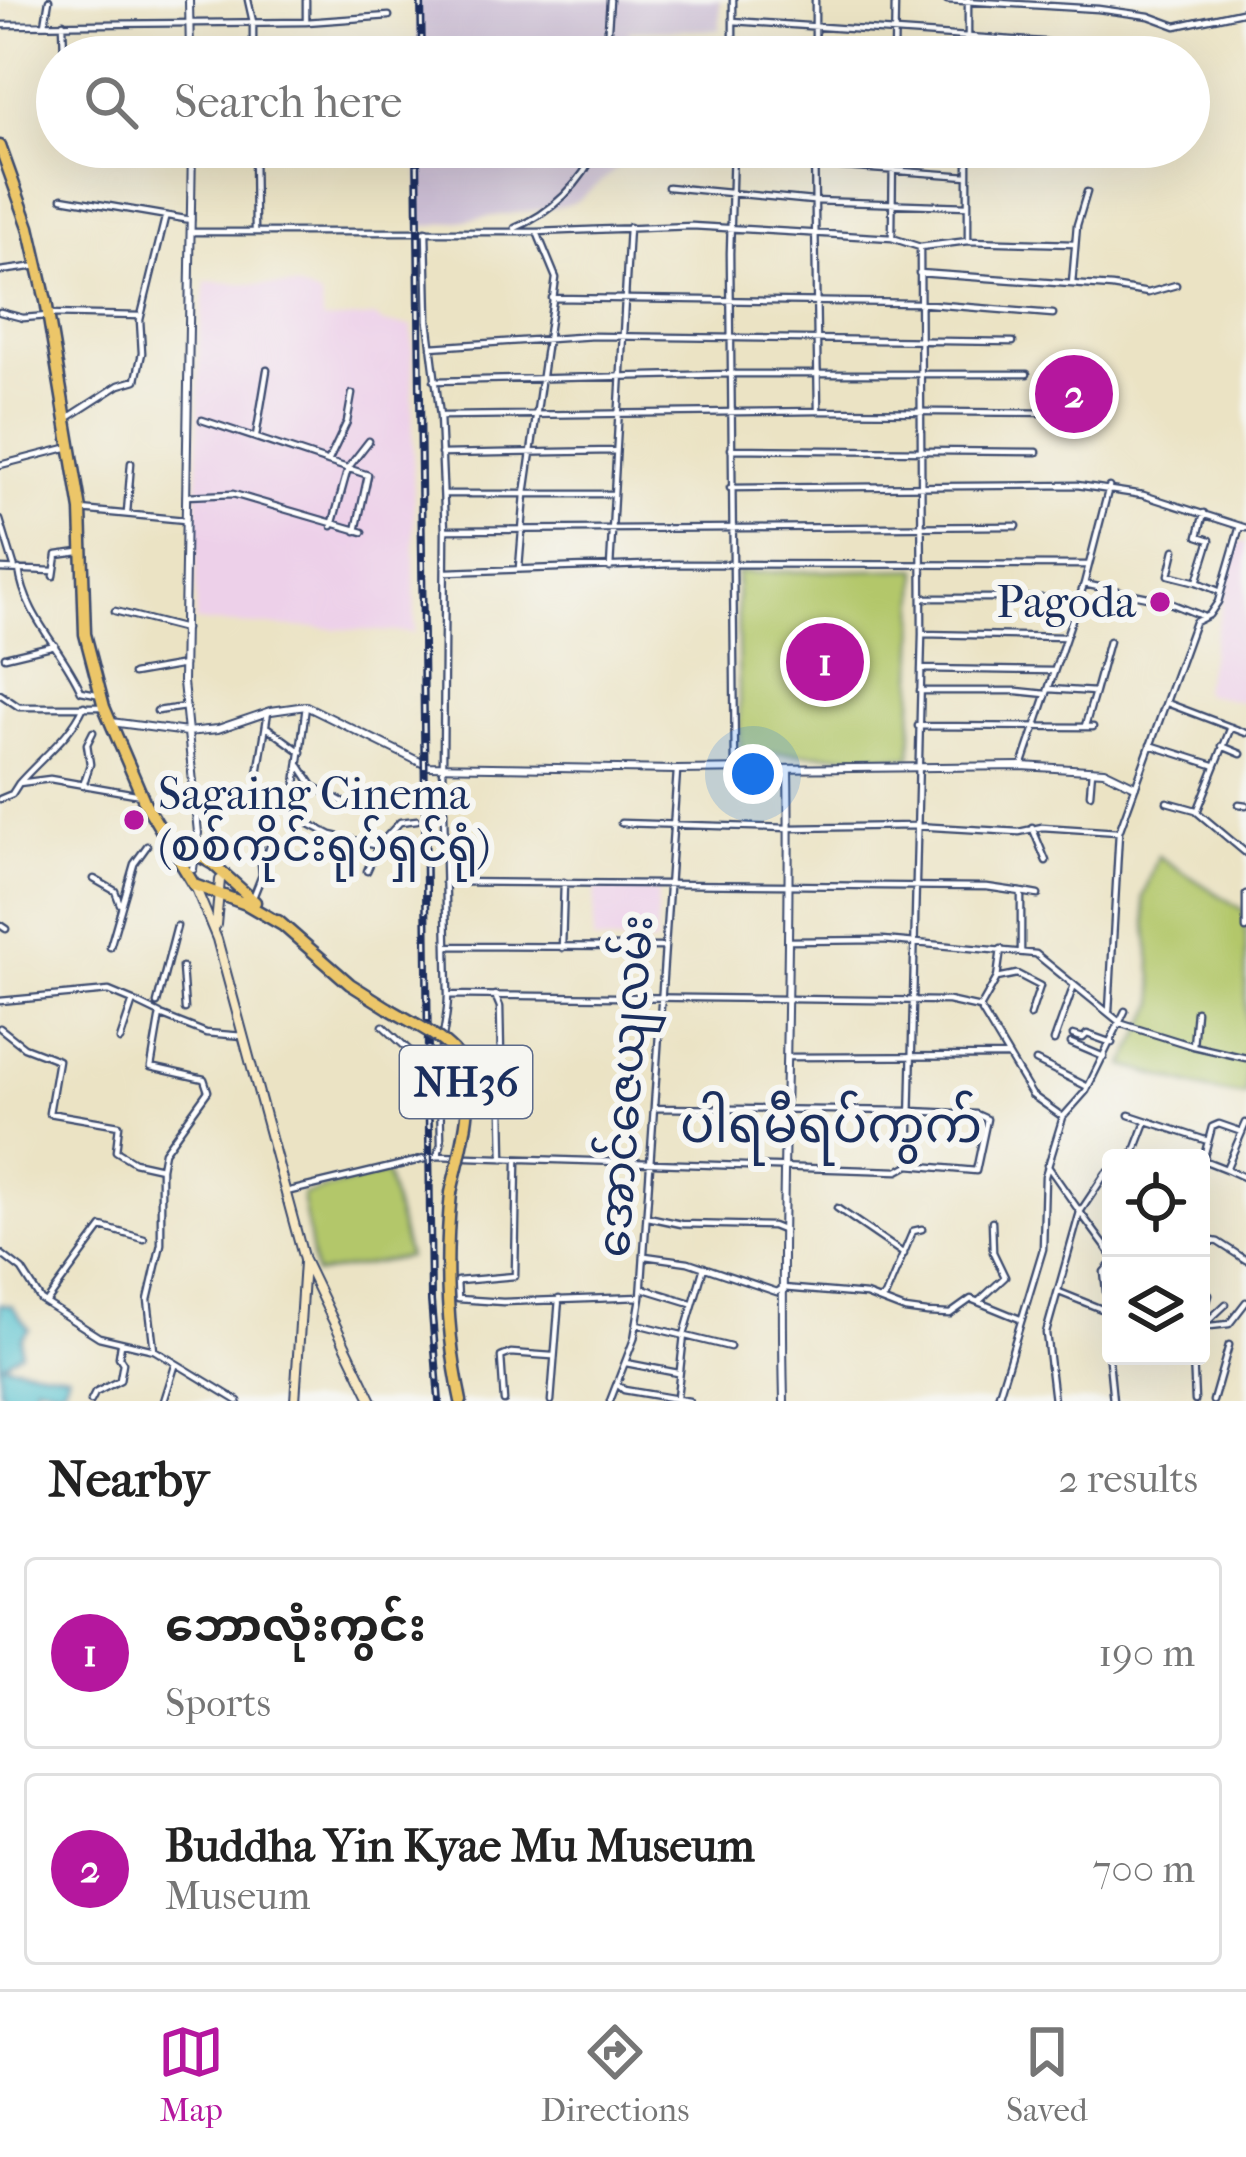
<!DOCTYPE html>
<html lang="en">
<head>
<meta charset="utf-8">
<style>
	body { margin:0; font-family:"IM FELL French Canon","Noto Sans Myanmar",serif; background:#f2f2f2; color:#222 }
	.controls { position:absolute; right:36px; bottom:36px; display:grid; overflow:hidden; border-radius:12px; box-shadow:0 12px 48px #0002 }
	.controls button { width:108px; height:108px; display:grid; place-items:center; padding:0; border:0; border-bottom:3px solid #e0e0e0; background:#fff; color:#222; font:60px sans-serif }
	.you { position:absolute; left:753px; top:774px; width:42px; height:42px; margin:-30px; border:9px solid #fff; border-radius:50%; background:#1a73e8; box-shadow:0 0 0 18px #1a73e833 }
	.badge { display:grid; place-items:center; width:78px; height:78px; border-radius:50%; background:#b5179e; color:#fff; font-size:39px; font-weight:700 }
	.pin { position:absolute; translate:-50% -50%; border:6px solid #fff; box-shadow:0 3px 12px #0006 }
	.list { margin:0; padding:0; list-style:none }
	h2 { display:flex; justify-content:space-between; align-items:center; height:156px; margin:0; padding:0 48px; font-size:51px }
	h2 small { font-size:39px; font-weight:400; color:#767676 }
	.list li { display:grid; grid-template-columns:78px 1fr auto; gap:36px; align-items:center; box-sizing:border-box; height:192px; margin:0 24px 24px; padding:0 24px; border:3px solid #e0e0e0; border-radius:12px }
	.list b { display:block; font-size:45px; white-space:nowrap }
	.list p { margin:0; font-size:39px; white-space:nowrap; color:#767676 }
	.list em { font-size:39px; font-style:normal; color:#767676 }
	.icon { flex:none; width:66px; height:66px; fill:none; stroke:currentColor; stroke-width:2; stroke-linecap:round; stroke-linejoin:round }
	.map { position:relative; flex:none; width:1246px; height:1401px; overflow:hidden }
	.search { position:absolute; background:#fff; box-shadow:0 12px 48px #0002; left:36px; right:36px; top:36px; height:132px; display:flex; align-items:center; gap:30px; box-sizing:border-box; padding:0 42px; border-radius:66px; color:#767676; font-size:45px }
	.sheet { height:588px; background:#fff }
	nav { display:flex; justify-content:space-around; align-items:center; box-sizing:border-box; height:168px; border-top:3px solid #e0e0e0; background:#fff; font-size:33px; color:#767676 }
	nav a { display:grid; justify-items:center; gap:6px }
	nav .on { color:#b5179e }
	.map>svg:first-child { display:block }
	.built { fill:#edd0e9 }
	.industrial { fill:#ccbed4 }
	.green { fill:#b3c76b; stroke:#677b64; stroke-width:3 }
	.water { fill:#55c1ce; stroke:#387896; stroke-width:3 }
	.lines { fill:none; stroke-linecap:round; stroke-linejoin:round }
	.minor-casing { stroke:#3a4a6d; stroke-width:9 }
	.tertiary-casing { stroke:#3a4a6d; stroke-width:10 }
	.secondary-casing { stroke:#3a4a6d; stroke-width:12 }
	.trunk-casing { stroke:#3a4a6d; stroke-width:15 }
	.minor { stroke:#fff; stroke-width:4.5 }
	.tertiary { stroke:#fff; stroke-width:6 }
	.secondary { stroke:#f7e8c3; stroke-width:8 }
	.trunk { stroke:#ecc669; stroke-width:10 }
	.rail-casing { stroke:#1b2f5e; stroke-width:8 }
	.rail { stroke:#f6f6f2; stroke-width:3; stroke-dasharray:9; stroke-linecap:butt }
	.trunk-bridge-casing { stroke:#3a4a6d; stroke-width:15; stroke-linecap:butt }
	.trunk-bridge { stroke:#ecc669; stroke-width:10 }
	.poi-dot { fill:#b5179e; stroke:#f6f6f2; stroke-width:4.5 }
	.labels { text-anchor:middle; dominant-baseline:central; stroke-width:12; stroke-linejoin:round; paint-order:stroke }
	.shield { fill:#f6f6f2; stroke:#5d6b8a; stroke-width:3 }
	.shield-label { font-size:42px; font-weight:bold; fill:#1b2f5e }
	.poi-label { font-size:45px; fill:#1b2f5e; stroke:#f6f6f2; text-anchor:end }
	.street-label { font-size:45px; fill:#1b2f5e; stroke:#f6f6f2 }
	.quarter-label { font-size:51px; fill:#1b2f5e; stroke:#f6f6f2 }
</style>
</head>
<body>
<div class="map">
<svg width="1246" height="1401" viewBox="0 0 1246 1401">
	<rect width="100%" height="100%" fill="#f6f6f2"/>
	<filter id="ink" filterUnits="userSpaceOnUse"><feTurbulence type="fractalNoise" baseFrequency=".00833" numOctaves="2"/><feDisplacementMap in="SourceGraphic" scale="24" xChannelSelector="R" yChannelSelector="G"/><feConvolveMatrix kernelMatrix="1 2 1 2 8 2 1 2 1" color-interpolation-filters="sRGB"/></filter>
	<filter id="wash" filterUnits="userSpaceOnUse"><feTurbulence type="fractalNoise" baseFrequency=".004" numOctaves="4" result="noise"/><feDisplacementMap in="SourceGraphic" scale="48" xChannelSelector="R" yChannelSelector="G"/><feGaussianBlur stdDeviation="2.7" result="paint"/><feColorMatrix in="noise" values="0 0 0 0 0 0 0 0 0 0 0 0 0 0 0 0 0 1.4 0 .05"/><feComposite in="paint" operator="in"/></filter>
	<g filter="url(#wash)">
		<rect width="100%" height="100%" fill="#ebe3c4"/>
		<path class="built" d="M 206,281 L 297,287 L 321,297 L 322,320 L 375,317 L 382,323 L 412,326 L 415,633 L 196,622 L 199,343 Z
			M 1237,541 L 1246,543 L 1246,703 L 1202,693 Z
			M 595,888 L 658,891 L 656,944 L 593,941 Z"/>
		<path class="industrial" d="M 417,0 L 720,0 L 720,30 L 629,30 L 628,57 L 418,57 Z
			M 419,147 L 624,147 L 624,163 L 577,201 L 564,206 L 420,227 Z"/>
		<path class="green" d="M 918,569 L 911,757 L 740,752 L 737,573 Z
			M 1158,856 L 1246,912 L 1246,1096 L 1209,1090 L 1124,1066 L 1156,1003 L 1143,897 Z
			M 386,1173 L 408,1257 L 315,1274 L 302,1195 Z"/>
		<path class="water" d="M 0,1304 L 12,1306 L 29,1329 L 21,1338 L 21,1352 L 2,1364 L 68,1374 L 63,1387 L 55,1389 L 35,1383 L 34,1401 L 8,1401 L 0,1390 Z"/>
	</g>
	<g filter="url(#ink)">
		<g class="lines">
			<defs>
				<path id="minor" d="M 248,0 L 253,22 L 253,57
					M 306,0 L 306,22
					M 947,0 L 1098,9 L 1149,16 L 1176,26 L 1246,11
					M 733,21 L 1145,49 L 1149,57
					M 63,23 L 64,57
					M 45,24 L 49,0
					M 0,25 L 306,22 L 389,16
					M 673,42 L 733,47
					M 733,53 L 817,57
					M 815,54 L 815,0
					M 606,57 L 610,0
					M 733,57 L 733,0
					M 894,57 L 895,0
					M 968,57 L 968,0
					M 254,147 L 255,231
					M 733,147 L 730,253 L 735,769
					M 814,147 L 818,411
					M 735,159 L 968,176
					M 668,187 L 813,201 L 968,206
					M 62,198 L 191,220
					M 515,228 C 550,214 583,183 597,147
					M 426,231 L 428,321 L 440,416 L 445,530 L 443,766 L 448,995 C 448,1024 437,1050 440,1079
					M 191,232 L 537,232 L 692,226 L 892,238 L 920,247 L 968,241 L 1074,244
					M 892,237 L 893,147
					M 968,241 L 968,147
					M 0,271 L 38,266
					M 919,273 L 1112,287 L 1148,293 L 1176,285
					M 1072,284 L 1077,225 L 1087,192
					M 552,298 L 918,303 L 1053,314
					M 0,312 L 23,318 L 48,316
					M 48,314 L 141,316
					M 431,347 L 594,336 L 1013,342
					M 434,381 L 730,374 L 1027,374
					M 443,416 L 818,411 L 1079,413
					M 66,419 L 119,385 L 136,380 L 142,353 L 140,320 L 165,218
					M 202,420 L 368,475 L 356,531
					M 256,436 L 267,370
					M 731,449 L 1037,452
					M 441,454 L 615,451
					M 328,462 L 347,422 L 352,394
					M 0,465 L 70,447
					M 730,488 L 1077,485 L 1143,495 L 1246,528
					M 446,494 L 614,494
					M 186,496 L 233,494 L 363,532
					M 81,510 L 185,520
					M 127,513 L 131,463
					M 1204,513 L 1198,536 L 1210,540 L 1197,582 L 1221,592
					M 0,520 L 15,569
					M 332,526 L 348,468 L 369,441
					M 447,530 L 1017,526
					M 1175,550 L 1169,575 L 1197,582
					M 519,568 L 525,494 L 556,278 L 537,232
					M 610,568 L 629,227
					M 0,569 L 54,571
					M 19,569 C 25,617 62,648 81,691 L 96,694
					M 447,572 L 674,564 L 1089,565
					M 54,576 L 57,555 L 79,552
					M 1084,584 L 1153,598
					M 922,598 L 1078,598
					M 1165,601 L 1202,616
					M 1077,607 L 1102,611 L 1117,606
					M 115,611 L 185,629
					M 922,634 L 1066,637
					M 5,657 L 55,645
					M 921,669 L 1053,671
					M 133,674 L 184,665
					M 1049,689 L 1095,692 L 1109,641
					M 920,691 L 1017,691 L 1046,694
					M 0,694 L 19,707 L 104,707
					M 1167,703 L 1246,733
					M 306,706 L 292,815 L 331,835 L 378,846
					M 157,711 L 185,707
					M 918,726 L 1093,727
					M 1085,726 L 1095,692
					M 1231,727 L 1197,812 L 1246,853
					M 268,728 L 301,752
					M 1150,745 L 1213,765
					M 1222,746 L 1241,754
					M 300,766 L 313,786 L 354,808
					M 1022,766 L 1084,584 L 1109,487
					M 258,774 L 268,712
					M 20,782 C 42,757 71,736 84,706
					M 83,786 L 90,764 L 87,744 L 93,732
					M 1090,794 L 1092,770
					M 0,799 L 12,794 L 19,783 L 50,779 L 141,795
					M 1167,802 L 1196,810
					M 1239,804 L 1246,805
					M 621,823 L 789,828 L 915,826 L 1019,832 L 1042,827 L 1118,832
					M 1032,827 L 1046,861
					M 263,870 L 273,836
					M 367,871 L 378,846 L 400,822 L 417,820
					M 94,879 L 115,891 L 120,904
					M 445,882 L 987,887 L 1021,892 L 1021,952
					M 1021,892 L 1038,895
					M 1246,894 L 1246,929
					M 252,900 L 262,875 L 259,838
					M 0,925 L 6,929
					M 789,941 L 883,940 L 1036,954 L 1122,1024 L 1193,1046 L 1246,1058
					M 447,946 L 663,947
					M 110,947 L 134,864 L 147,846
					M 562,948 L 564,882
					M 182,967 L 185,1009
					M 997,978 L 1001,949
					M 448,995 L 948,1001 L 980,1008 L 1032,1095 L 1063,1117 L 1045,1176 L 1043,1249 L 997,1401
					M 495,995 L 500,1007 L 503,1159
					M 0,1001 L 109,991 L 133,1001 L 120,1040
					M 157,1003 L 177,926
					M 980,1008 L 997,978 L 1017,974 L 1040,986 L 1030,1016
					M 1109,1011 L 1119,832 L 1195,622 L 1209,615 L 1218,602 L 1240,526
					M 163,1016 L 206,1033 L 243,1036
					M 383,1026 L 440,1079 L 441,1145 L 437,1156
					M 0,1028 L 24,1047 L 58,1060 L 49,1113 L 119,1125 L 116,1151 L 134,1162 L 161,1168 L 164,1152 L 208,1091 L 204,1079 L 151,1067 L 160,1014 L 133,1001
					M 1073,1035 L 1083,1038 L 1087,1034 L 1112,1043
					M 1054,1041 L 1074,985
					M 1071,1043 L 1104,1057
					M 1193,1046 L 1196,1011
					M 787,1057 L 1007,1056
					M 1036,1061 L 1088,1087
					M 654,1108 L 912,1111 L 976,1114 L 987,1119 L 976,1171 L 909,1165
					M 1129,1115 L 1208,1141
					M 1063,1117 L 1086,1091 L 1125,1011
					M 1246,1123 L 1226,1169 L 1246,1178
					M 1133,1156 L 1146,1122
					M 1047,1165 L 1080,1212 L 1046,1333 L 1054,1401
					M 1226,1169 L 1203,1160 L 1212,1127 L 1219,1124 L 1242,1132
					M 1111,1173 L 1106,1173 L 1080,1212 L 1111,1254
					M 286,1192 L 437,1156 L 898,1171 L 909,1165 L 922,634 L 920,247
					M 837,1208 L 904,1254
					M 648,1217 L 681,1224 L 772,1226 L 782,1230
					M 1201,1239 L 1218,1242 L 1246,1260
					M 0,1253 L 22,1270 L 41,1300 L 99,1337 L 154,1350 L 238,1401
					M 645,1256 L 688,1262 L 777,1292 L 783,1288 L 866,1295 L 905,1310 L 927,1313 L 950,1314 L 971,1299 L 1020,1319
					M 1201,1280 L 1209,1295 L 1201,1323
					M 457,1281 L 458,1299 L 503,1302 L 641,1297
					M 458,1281 L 515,1276 L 517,1160
					M 642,1288 L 691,1303
					M 1059,1292 L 1104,1310 L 1113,1401
					M 880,1299 L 885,1297 L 913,1231 L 922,1229
					M 979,1301 L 1005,1277 L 993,1252 L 992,1221
					M 46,1303 L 102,1227 L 144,1239
					M 1104,1310 L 1107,1300 L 1104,1272 L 1111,1264
					M 1208,1321 L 1226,1304
					M 637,1324 L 730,1347
					M 1201,1327 L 1229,1324 L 1246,1302
					M 154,1350 L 148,1300 L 161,1244 L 161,1168
					M 1193,1356 L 1195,1401
					M 626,1363 L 678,1373
					M 617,1384 L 624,1390 L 689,1401
					M 677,1397 L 684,1335 L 704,1267
					M 91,1401 L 95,1393 L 120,1380 L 123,1363 L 119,1357 L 121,1344
					M 164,1401 L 175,1366
					M 504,1401 L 501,1357 L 511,1353 L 552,1356
					M 551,1401 L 559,1299
					M 610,1401 L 634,1339 L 641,1297 L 677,771
					M 1213,1401 L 1229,1345"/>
				<path id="tertiary" d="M 189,0 L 190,57
					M 192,147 L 183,682 L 198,833 L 193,869
					M 111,722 L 187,732 L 218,729 L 271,711 L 306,706 L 428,766 L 677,770 L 1022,766 L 1104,771 L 1135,786
					M 784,1401 C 779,1191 792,980 788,769"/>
				<path id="secondary" d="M 195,886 L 217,939 L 304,1260 L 372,1401
					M 216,925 L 220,880
					M 295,1401 L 304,1262"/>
				<path id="trunk" d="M 0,146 L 29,227 L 46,301 L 81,510 L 85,634 L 104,707 L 145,803 L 194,885 L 246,904 L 284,926
					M 175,842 L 213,864 L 255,902
					M 278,921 L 350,984 L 388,1008
					M 451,1193 C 444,1264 446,1331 461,1401"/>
			</defs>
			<use href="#minor" class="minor-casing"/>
			<use href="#tertiary" class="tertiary-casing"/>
			<use href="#secondary" class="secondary-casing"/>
			<use href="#trunk" class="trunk-casing"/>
			<use href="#minor" class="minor"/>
			<use href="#tertiary" class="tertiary"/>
			<use href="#secondary" class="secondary"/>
			<use href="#trunk" class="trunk"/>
			<defs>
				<path id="rail" d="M 421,0 L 422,57
					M 417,147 L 431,1301 L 439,1401"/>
			</defs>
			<use href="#rail" class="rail-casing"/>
			<use href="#rail" class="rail"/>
			<defs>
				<path id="trunk-bridge" d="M 388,1008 C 409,1021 436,1033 453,1051 C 484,1085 459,1153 451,1193"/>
			</defs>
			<use href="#trunk-bridge" class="trunk-bridge-casing"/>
			<use href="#trunk-bridge" class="trunk-bridge"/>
		</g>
	</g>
	<g class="poi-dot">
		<circle cx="1160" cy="602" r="12"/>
		<circle cx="134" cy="820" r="12"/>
	</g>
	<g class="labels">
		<rect class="shield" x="400" y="1046" width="132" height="72" rx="9"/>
		<g class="shield-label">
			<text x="466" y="1082">NH36</text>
		</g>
		<g class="poi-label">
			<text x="1136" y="602">Pagoda</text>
			<text x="158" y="794" text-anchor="start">Sagaing Cinema<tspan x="158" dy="52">(စစ်ကိုင်းရုပ်ရှင်ရုံ)</tspan></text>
		</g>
		<g class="street-label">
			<text transform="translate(626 1086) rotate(-86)">အောင်ဇေယျလမ်း</text>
		</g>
		<g class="quarter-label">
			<text x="831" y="1125">ပါရမီရပ်ကွက်</text>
		</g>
	</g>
</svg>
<div class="controls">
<button><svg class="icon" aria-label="locate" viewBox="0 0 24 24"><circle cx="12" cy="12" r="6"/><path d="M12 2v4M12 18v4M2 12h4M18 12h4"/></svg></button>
<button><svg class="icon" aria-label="layers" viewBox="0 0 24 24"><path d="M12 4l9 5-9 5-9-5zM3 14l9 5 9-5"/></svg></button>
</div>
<div class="you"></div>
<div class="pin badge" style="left:825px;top:662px">1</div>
<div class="pin badge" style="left:1074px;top:394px">2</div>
<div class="search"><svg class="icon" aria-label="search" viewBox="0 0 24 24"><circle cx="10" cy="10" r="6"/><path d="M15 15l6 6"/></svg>Search here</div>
</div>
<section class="sheet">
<h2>Nearby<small>2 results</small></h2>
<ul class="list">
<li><span class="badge">1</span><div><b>ဘောလုံးကွင်း</b><p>Sports</p></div><em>190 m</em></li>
<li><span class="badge">2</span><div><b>Buddha Yin Kyae Mu Museum</b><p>Museum</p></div><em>700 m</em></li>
</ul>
</section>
<nav>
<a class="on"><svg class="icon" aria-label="map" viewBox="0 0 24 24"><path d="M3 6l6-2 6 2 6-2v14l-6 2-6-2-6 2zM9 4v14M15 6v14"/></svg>Map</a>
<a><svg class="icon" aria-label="directions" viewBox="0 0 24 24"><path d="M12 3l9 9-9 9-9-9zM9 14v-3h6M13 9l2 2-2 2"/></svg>Directions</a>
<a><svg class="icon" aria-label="saved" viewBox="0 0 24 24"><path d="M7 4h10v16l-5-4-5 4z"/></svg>Saved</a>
</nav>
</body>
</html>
